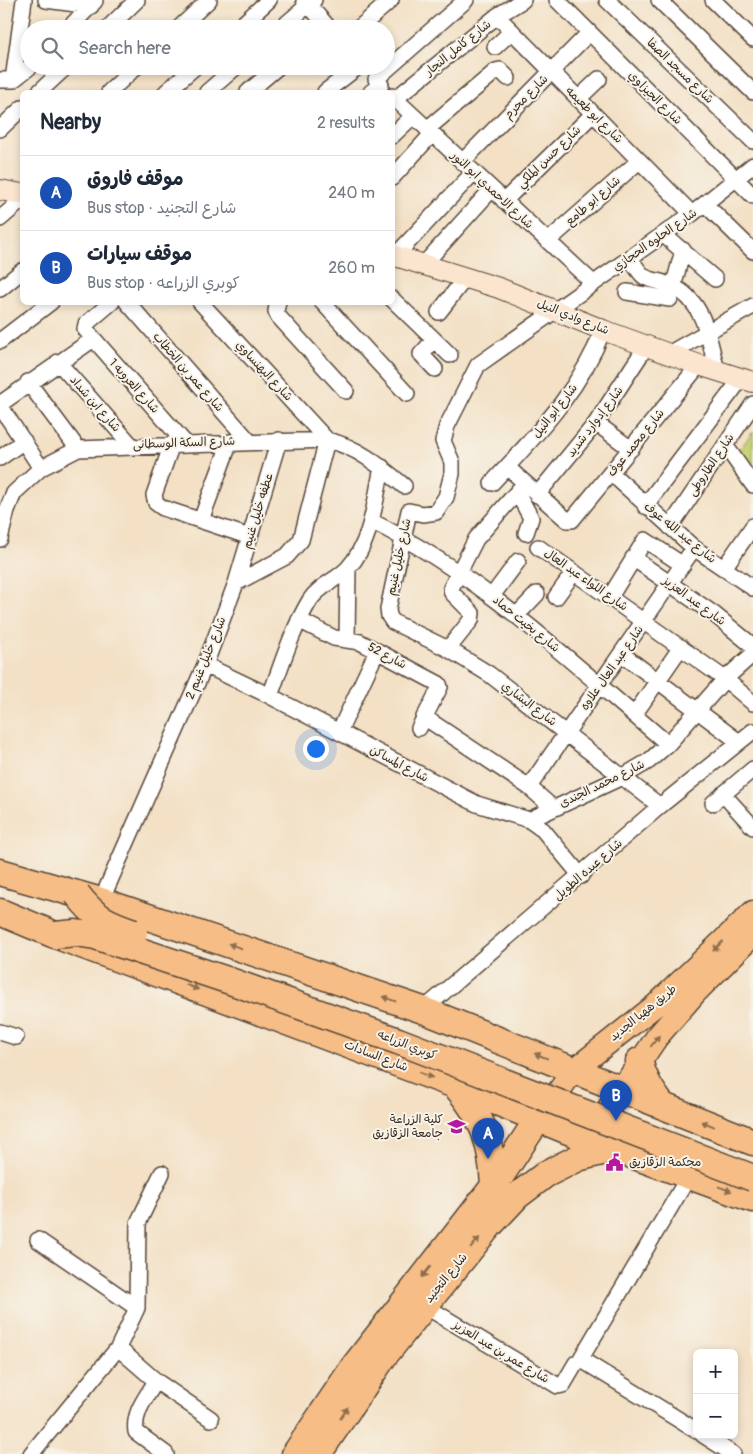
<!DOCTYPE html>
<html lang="en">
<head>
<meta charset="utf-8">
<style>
	body { margin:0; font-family:Pangolin,"Playpen Sans Arabic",sans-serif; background:#f2f2f3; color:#1f2937 }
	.controls { position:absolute; right:15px; bottom:15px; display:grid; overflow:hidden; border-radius:8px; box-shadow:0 2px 8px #0003 }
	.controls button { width:45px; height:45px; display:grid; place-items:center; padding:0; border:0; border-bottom:1px solid #e0e1e3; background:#fff; color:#1f2937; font:25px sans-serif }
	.you { position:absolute; left:315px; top:748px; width:18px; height:18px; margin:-12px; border:4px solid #fff; border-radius:50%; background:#1a73e8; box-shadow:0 0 0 8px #1a73e833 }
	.badge { display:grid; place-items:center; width:32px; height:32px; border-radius:50%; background:#db2777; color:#fff; font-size:16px; font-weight:700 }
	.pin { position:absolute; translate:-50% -41px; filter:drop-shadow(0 1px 2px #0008) }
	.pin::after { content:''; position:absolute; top:26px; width:18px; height:15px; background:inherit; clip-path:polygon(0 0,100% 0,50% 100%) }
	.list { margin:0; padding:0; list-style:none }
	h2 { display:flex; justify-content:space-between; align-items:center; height:65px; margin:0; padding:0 20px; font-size:21px }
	h2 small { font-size:16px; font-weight:400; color:#747a83 }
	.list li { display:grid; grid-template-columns:32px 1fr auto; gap:15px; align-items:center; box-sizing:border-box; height:75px; padding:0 20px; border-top:1px solid #e0e1e3 }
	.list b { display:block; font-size:19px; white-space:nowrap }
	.list p { margin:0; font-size:16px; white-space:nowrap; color:#747a83 }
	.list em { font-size:16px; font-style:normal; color:#747a83 }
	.icon { flex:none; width:28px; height:28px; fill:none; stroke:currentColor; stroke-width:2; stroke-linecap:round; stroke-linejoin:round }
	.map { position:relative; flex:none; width:753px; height:1454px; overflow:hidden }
	.search { position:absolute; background:#fff; box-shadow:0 2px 8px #0003; left:20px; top:20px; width:375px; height:55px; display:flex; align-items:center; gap:12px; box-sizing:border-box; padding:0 18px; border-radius:28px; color:#747a83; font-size:19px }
	.panel { position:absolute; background:#fff; box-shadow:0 2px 8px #0003; left:20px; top:90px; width:375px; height:215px; border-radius:8px }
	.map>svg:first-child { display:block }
	.green { fill:#c6d475; stroke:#807f4a }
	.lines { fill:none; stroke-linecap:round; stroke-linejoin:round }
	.street-casing { stroke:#574537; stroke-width:18 }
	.secondary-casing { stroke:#574537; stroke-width:22 }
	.primary-casing { stroke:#574537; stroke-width:25 }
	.highway-casing { stroke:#574537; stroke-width:29 }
	.street { stroke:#fff; stroke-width:15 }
	.secondary { stroke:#fbe5cf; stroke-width:20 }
	.primary { stroke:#f6be86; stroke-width:22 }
	.highway { stroke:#f6be86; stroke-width:26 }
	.highway-bridge-casing { stroke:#574537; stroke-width:29; stroke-linecap:butt }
	.highway-bridge { stroke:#f6be86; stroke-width:26 }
	.oneway { fill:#8f6d4d }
	.labels { text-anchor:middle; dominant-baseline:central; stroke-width:4; stroke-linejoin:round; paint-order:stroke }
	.street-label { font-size:12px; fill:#3b2a1e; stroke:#f7f3e8 }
	.poi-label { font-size:12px; fill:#3b2a1e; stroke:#f7f3e8; text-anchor:end }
</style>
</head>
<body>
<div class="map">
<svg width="753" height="1454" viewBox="0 0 753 1454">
	<rect width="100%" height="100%" fill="#f7f3e8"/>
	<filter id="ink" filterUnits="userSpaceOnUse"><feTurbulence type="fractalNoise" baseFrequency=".02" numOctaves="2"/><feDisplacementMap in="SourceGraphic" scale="10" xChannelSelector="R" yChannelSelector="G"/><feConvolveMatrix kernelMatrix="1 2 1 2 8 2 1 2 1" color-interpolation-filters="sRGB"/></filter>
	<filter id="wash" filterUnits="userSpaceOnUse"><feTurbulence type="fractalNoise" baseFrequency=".0096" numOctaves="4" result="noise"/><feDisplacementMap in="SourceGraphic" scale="20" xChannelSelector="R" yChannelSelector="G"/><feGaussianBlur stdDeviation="1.12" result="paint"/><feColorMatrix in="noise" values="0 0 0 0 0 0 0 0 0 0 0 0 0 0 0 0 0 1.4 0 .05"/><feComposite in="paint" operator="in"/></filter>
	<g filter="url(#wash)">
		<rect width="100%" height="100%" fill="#f3e0c5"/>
		<path class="green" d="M 753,432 L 753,468 L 736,454 Z"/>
	</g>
	<g filter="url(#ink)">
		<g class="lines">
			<defs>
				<path id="street" d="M 46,0 L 91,6
					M 304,0 L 330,29
					M 557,0 L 753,196
					M 607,0 L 753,141
					M 659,0 L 753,92
					M 713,0 L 753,39
					M 497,16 L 692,214
					M 68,29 L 95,1
					M 107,29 L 137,0
					M 178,29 L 209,0
					M 237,29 L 269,0
					M 280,29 L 314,0
					M 358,29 L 391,0
					M 495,47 L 512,31
					M 376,79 L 466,0
					M 0,80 L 13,80 L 31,66
					M 13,80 L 24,0
					M 39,92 L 67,66
					M 109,92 L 137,66
					M 166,92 L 196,66
					M 207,92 L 237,66
					M 248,92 L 279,66
					M 325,92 L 359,66
					M 371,92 L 381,85
					M 392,96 L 593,283
					M 395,99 L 497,16 L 523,0
					M 578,99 L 599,79
					M 0,129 L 22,108
					M 427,129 L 496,71 L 500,70 L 508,78
					M 392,136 L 413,116
					M 462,162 L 589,33
					M 392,178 L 432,134
					M 504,201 L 593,114
					M 705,204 L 753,251
					M 0,219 L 22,200
					M 664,235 L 715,279
					M 548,241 L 639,161
					M 396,255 L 474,172
					M 630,258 C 649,288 645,274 672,286 C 705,301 709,340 717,371
					M 425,263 L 492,189
					M 0,289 L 22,271
					M 627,292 L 670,299 L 683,250
					M 392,299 L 450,355
					M 112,302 L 86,324 L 85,329 L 185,443
					M 127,302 L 249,441
					M 278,302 L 276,311 L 278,316 L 346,391
					M 322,302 L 407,394
					M 439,312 L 466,277
					M 434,340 L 421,354 L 435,369
					M 0,341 L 51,302
					M 670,353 L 753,306
					M 58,362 L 132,446
					M 28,382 L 78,449
					M 0,404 L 92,340
					M 0,406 L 41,468
					M 596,423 L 631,449
					M 172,444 L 154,495 L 156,503 L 163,508 L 250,537
					M 725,445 L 753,485
					M 0,458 L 24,441
					M 507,467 L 567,520 L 572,520 L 699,365
					M 611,473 L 694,548 L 753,588
					M 492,483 C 535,436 580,391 603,330
					M 517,492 L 531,518 L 526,533
					M 537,495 L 596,423 L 647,345
					M 645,506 L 741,379
					M 201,520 L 230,442
					M 371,521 C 483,576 574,665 668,744
					M 670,527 L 753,404
					M 0,539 L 7,510 L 14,493 L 41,468 L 78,449 L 327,440 C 358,447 380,466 404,486
					M 538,547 L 725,679 L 753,703
					M 633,558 L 715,615 L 753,646
					M 724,568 L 753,526
					M 236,583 L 279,440
					M 492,596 L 518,561
					M 556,597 L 574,572
					M 610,597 L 645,540 L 683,565
					M 516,616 L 537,594
					M 299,620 L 334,638 L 360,642 L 439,684 L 440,687 L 419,728
					M 347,640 L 348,569
					M 448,649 L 471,620 L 472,613 L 452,593 L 451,588 L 476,539 L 525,483
					M 622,654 L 739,742
					M 205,665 L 270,696 L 477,804 L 529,820 L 543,830 L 581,876
					M 270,696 C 282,664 292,630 310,600 C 319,586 337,580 348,568 C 372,542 375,500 382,467
					M 634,715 L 681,647
					M 424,717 L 529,787 L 553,808
					M 339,732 L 377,651
					M 529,787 L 694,548
					M 723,794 L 753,827
					M 713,803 L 753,769
					M 660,806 L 489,674 L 448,649 L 393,622 L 389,616 L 388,609 L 409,511 L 423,514 L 436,512 L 446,497 L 452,474 L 452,462 L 443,441 L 447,426 L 478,365 L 692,214 L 753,165
					M 529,820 L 622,777 L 649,761 L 668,744 L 725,679 L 753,654
					M 101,901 L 205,665 L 236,583 L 287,556 L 301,540 L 327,440 L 200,302
					M 423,1010 L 660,806 L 753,731
					M 0,1032 L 16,1037
					M 38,1240 L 137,1308
					M 425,1306 L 558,1386 L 563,1385 L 576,1363 L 582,1360 L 697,1431
					M 118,1348 L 156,1381 L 211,1419
					M 580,1360 L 689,1176
					M 156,1381 C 146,1398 133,1412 136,1432 L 166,1454
					M 703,1435 L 733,1454
					M 31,1454 L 118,1348 L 137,1308 L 138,1223 L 162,1173"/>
				<path id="secondary" d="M 0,190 L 22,194
					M 392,255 L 499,288 L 603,330 L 699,365 L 753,382"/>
				<path id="primary" d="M 542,1114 L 574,1070 L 656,1005 L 753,912
					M 591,1134 L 657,1037 L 695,993 L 753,935"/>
				<path id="highway" d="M 0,872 L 101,901 L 423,1010 L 753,1142
					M 0,912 L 55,935 L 455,1085 L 588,1139 L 753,1199
					M 639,1061 C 644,1079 651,1091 663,1106
					M 456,1086 C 484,1119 492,1143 494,1186
					M 295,1454 L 353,1368 L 494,1186 L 538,1119
					M 318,1454 L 384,1356 L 489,1226 L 517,1196 L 546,1174 L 578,1158 L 614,1149"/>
			</defs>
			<use href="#street" class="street-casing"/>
			<use href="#secondary" class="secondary-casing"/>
			<use href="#primary" class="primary-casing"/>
			<use href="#highway" class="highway-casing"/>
			<use href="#street" class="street"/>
			<use href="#secondary" class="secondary"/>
			<use href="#primary" class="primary"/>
			<use href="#highway" class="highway"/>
			<defs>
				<path id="highway-bridge" d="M 77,894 C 94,917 107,923 134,932
					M 55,935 L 76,933 L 95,936 L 230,981 L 398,1041 L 753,1178"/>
			</defs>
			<use href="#highway-bridge" class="highway-bridge-casing"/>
			<use href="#highway-bridge" class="highway-bridge"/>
		</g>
		<defs><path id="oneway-solid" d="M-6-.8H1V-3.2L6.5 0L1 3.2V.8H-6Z" transform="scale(1.25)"/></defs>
		<g class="oneway">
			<use href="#oneway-solid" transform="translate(235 946) rotate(-161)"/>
			<use href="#oneway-solid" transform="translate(718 946) rotate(135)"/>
			<use href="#oneway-solid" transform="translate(192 987) rotate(21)"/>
			<use href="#oneway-solid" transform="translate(389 999) rotate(-161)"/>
			<use href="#oneway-solid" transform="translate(655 1041) rotate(-52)"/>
			<use href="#oneway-solid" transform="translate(541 1056) rotate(-159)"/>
			<use href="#oneway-solid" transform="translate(426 1075) rotate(21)"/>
			<use href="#oneway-solid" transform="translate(708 1124) rotate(-158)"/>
			<use href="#oneway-solid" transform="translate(725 1189) rotate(20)"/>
			<use href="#oneway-solid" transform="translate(475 1243) rotate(-50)"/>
			<use href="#oneway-solid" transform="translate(426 1272) rotate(128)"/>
			<use href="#oneway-solid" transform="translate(344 1413) rotate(-57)"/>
		</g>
	</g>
	<defs>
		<symbol id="school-bare" viewBox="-9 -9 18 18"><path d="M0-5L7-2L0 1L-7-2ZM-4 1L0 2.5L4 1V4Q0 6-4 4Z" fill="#b5179e" stroke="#f7f3e8" stroke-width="2.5" paint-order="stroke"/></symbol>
		<symbol id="civic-bare" viewBox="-9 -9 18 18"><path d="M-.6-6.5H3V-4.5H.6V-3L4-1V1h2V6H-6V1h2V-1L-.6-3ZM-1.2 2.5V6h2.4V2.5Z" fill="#b5179e" stroke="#f7f3e8" stroke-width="2.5" paint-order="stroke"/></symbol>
	</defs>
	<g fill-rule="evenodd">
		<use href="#school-bare" x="444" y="1114" width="25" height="25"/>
		<use href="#civic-bare" x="602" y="1150" width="25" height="25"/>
	</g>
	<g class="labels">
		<g class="street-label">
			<text transform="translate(458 48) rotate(-39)">شارع كامل النجار</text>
			<text transform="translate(680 71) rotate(44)">شارع مسجد الصفا</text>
			<text transform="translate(526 97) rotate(-45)">شارع محرم</text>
			<text transform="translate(655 98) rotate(45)">شارع الجيزاوي</text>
			<text transform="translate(594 115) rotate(45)">شارع ابو طعيمه</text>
			<text transform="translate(549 157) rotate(-44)">شارع حسن الملكي</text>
			<text transform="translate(492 190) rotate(43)">شارع الاحمدي ابو النور</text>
			<text transform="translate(593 201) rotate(-41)">شارع ابو طامع</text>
			<text transform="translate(655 240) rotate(-35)">شارع الحلوه الحجازي</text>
			<text transform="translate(573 317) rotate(22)">شارع وادي النيل</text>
			<text transform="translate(264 371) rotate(47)">شارع البهنساوي</text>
			<text transform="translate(188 372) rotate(49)">شارع عمر بن الخطاب</text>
			<text transform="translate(134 386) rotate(48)">شارع العروبه 1</text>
			<text transform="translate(95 404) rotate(49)">شارع ابن شداد</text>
			<text transform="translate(555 411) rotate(-52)">شارع ابو النيل</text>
			<text transform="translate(595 422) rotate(-53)">شارع إدوارد شديد</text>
			<text transform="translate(184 443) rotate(-2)">شارع السكة الوسطانى</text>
			<text transform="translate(636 443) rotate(-51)">شارع محمد عوف</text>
			<text transform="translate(711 465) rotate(-56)">شارع الطاروطى</text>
			<text transform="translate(258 511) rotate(-73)">عطفه خليل غنيم</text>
			<text transform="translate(680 533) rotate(39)">شارع عبد الله عوف</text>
			<text transform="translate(399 557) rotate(-78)">شارع خليل غنيم</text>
			<text transform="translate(586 580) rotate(35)">شارع اللواء عبد العال</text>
			<text transform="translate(694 601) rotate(36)">شارع عبد العزيز</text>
			<text transform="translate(526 624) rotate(39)">شارع بخيت حماد</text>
			<text transform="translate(387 656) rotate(28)">شارع 52</text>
			<text transform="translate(206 658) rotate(-68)">شارع خليل غنيم 2</text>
			<text transform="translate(612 668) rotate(-55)">شارع عبد العال علاوه</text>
			<text transform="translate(529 704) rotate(37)">شارع البشاري</text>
			<text transform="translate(399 764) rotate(28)">شارع المساكن</text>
			<text transform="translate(602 784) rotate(-26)">شارع محمد الجندى</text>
			<text transform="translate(588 870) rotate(-41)">شارع عبده الطويل</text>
			<text transform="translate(643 1013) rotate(-39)">طريق ههيا الجديد</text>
			<text transform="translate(407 1045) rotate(21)">كوبري الزراعه</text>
			<text transform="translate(376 1056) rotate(21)">شارع السادات</text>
			<text transform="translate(446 1278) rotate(-51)">شارع التجنيد</text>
			<text transform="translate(501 1352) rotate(31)">شارع عمر بن عبد العزيز</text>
		</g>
		<g class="poi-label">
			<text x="443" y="1119">كلية الزراعة<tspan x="443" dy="14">جامعة الزقازيق</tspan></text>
			<text x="629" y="1162" text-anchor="start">محكمة الزقازيق</text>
		</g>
	</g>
</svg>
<div class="controls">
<button>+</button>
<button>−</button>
</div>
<div class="you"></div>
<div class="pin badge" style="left:488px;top:1159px;background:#1a4fb4">A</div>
<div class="pin badge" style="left:616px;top:1121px;background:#1a4fb4">B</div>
<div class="search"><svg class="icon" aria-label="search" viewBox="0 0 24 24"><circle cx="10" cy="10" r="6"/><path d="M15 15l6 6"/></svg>Search here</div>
<section class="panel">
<h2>Nearby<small>2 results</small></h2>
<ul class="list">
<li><span class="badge" style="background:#1a4fb4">A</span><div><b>موقف فاروق</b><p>Bus stop · شارع التجنيد</p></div><em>240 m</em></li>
<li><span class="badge" style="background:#1a4fb4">B</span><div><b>موقف سيارات</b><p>Bus stop · كوبري الزراعه</p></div><em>260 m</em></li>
</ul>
</section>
</div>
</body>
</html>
